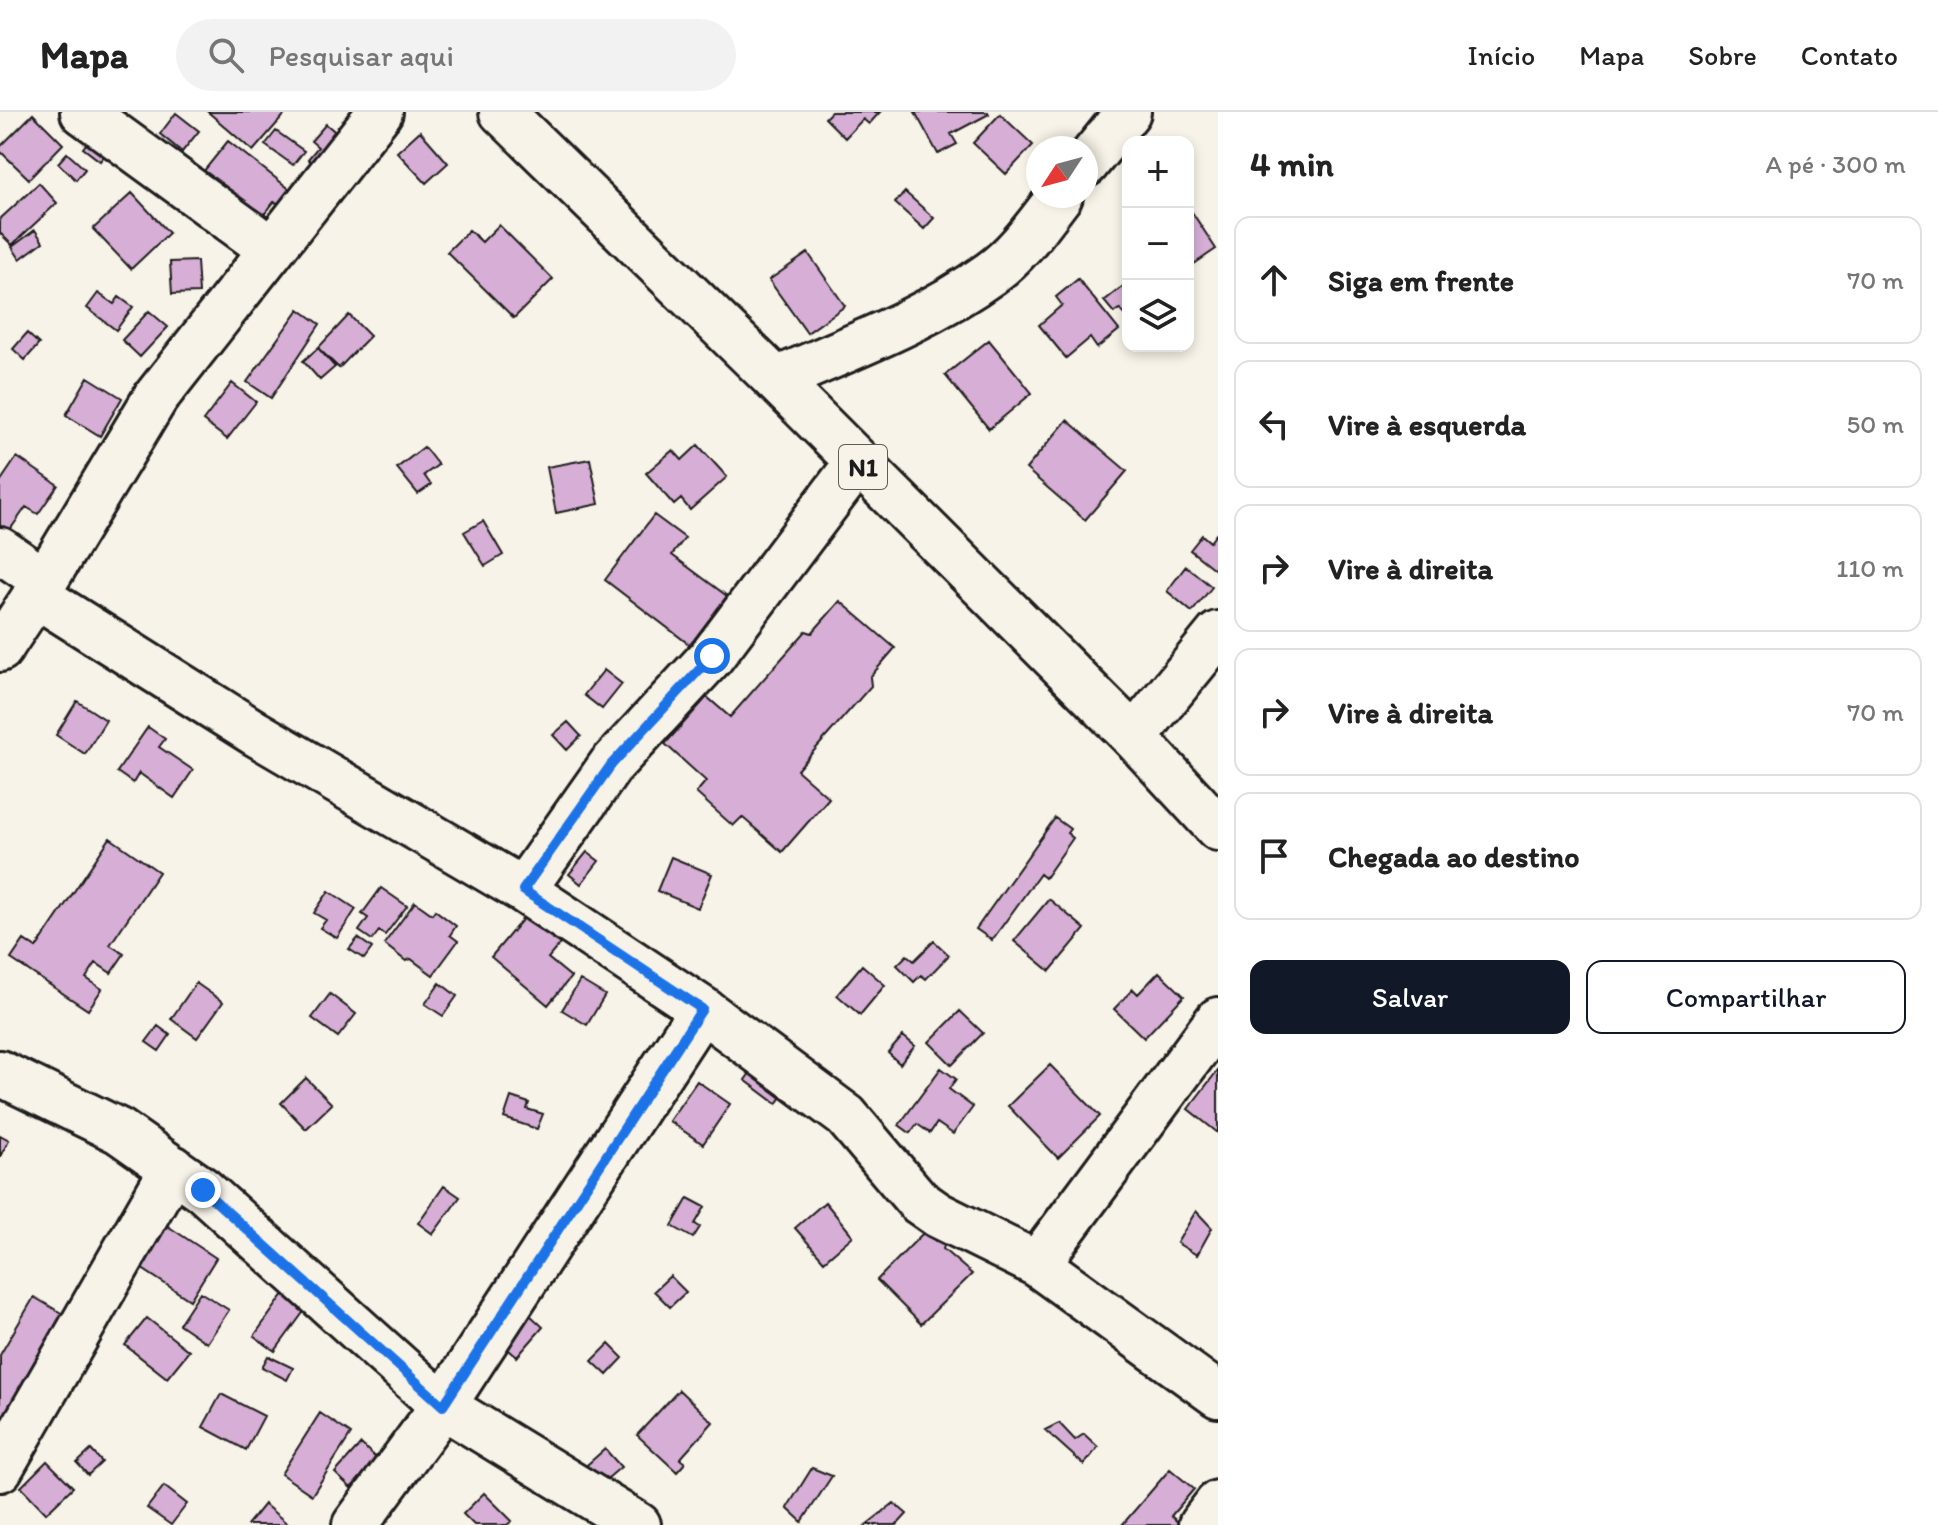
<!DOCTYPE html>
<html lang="pt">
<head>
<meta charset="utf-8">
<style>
	body { margin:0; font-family:Itim,sans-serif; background:#f2f2f2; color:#222 }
	.controls { position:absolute; right:24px; top:24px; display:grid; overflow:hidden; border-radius:16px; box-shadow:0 4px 12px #0003 }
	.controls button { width:72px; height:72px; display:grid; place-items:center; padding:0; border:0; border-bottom:2px solid #e0e0e0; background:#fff; color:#222; font:40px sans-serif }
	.compass { position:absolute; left:1026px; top:24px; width:72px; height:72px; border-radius:50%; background:#fff; box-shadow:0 4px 12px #0003; rotate:234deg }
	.stop { position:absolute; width:24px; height:24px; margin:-18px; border:6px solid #1a73e8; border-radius:50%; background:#fff }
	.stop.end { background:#1a73e8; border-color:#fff; box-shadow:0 2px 8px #0008 }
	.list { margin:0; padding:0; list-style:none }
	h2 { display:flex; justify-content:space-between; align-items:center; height:104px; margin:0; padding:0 32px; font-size:34px }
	h2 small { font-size:26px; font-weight:400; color:#767676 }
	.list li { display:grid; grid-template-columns:52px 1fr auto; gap:24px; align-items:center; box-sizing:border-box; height:128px; margin:0 16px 16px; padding:0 16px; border:2px solid #e0e0e0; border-radius:16px }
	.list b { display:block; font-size:30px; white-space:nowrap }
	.list em { font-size:26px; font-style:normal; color:#767676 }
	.actions { display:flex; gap:16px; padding:24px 32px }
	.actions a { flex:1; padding:18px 0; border:2px solid #111827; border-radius:16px; text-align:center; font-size:28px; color:#111827 }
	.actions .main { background:#111827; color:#fff }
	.icon { flex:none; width:44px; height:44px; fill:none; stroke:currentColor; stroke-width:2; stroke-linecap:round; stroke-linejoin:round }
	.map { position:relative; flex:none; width:1218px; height:1413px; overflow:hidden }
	header { display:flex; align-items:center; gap:48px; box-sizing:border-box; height:112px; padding:0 40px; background:#fff; border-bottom:2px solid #e0e0e0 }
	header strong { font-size:38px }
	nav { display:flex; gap:44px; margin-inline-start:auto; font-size:28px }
	.search { width:560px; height:72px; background:#f2f2f2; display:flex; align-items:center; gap:20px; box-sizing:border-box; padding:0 28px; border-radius:44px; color:#767676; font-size:30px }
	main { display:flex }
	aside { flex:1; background:#fff }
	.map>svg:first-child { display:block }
	.building { fill:#d7aed5; stroke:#1c1c1c; stroke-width:2 }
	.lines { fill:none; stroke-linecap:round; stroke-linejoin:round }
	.minor-casing { stroke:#1c1c1c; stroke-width:50 }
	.highway-casing { stroke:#1c1c1c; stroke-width:50 }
	.minor { stroke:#f7f3e8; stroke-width:44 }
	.highway { stroke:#f7f3e8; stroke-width:44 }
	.route { stroke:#1a73e8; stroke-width:10 }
	.labels { text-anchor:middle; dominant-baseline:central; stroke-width:7; stroke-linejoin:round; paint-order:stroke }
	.shield { fill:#f7f3e8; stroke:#5e5c59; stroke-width:2 }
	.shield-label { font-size:26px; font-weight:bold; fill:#1c1c1c }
</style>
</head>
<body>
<header>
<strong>Mapa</strong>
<div class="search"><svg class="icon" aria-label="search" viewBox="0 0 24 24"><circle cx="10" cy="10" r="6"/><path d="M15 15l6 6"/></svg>Pesquisar aqui</div>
<nav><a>Início</a><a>Mapa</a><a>Sobre</a><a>Contato</a></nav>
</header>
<main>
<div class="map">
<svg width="1218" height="1413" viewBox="0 0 1218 1413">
	<rect width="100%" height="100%" fill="#f7f3e8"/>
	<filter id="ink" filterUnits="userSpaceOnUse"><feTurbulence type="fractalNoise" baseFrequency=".0125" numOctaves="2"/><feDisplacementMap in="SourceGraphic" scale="16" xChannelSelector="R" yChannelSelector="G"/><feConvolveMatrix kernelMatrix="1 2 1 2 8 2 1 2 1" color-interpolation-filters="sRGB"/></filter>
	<g filter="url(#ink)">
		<path class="building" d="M 208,0 L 287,0 L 253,39 Z
			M 831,0 L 880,0 L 869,12 L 863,7 L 845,26 L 825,6 Z
			M 915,0 L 988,0 L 989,2 L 951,22 L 957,32 L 938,42 Z
			M 176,1 L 199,19 L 182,40 L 160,22 Z
			M 33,2 L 63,32 L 29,67 L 0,39 L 0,35 Z
			M 1000,2 L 1033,33 L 1006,62 L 973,31 Z
			M 326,12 L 340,24 L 316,54 L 308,47 L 318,35 L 311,29 Z
			M 276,19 L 304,39 L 293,53 L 265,33 Z
			M 420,19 L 448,51 L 426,71 L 397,40 Z
			M 91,26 L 108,39 L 100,49 L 83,36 Z
			M 228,29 L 292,79 L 282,92 L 274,90 L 254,116 L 195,70 Z
			M 67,41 L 85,57 L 76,68 L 58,51 Z
			M 39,71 L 57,91 L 12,133 L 0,121 L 0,107 Z
			M 905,80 L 934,106 L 924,117 L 895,91 Z
			M 132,81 L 169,121 L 131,157 L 93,117 Z
			M 1188,94 L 1216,137 L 1188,156 Z
			M 499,113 L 553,167 L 514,206 L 447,140 L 469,118 L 482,130 Z
			M 35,118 L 43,130 L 20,147 L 12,135 Z
			M 808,141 L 845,194 L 807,221 L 769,168 Z
			M 197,149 L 199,181 L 172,182 L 170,150 Z
			M 1078,167 L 1119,218 L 1097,236 L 1090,226 L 1066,246 L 1039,213 L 1062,193 L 1056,185 Z
			M 1127,171 L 1128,172 L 1128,206 L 1120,197 L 1114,201 L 1104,189 Z
			M 98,181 L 114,192 L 119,185 L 133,195 L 116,218 L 87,196 Z
			M 299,197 L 320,212 L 271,286 L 247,270 Z
			M 149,199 L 168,215 L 140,245 L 122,228 Z
			M 349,203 L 370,224 L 339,256 L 318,236 Z
			M 27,221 L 39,232 L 25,248 L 13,237 Z
			M 989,228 L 1032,281 L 989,317 L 945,263 Z
			M 318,236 L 335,255 L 320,268 L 303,249 Z
			M 88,265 L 122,286 L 100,324 L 66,303 Z
			M 232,271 L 256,290 L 227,327 L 203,309 Z
			M 1067,308 L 1127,359 L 1085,408 L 1026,357 Z
			M 698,333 L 727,365 L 690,398 L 681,387 L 674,393 L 646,361 L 673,338 L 682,348 Z
			M 424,335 L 438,353 L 424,363 L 431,373 L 418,382 L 397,356 Z
			M 17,345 L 58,373 L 38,402 L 26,395 L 7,422 L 0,417 L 0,370 Z
			M 590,347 L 599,392 L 556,401 L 547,355 Z
			M 654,403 L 685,426 L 672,443 L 727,484 L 690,533 L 605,468 Z
			M 483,409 L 503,443 L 485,454 L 464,420 Z
			M 1217,421 L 1218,422 L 1218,460 L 1190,438 L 1202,423 L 1210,430 Z
			M 1186,454 L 1212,475 L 1192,500 L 1167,479 Z
			M 840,489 L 895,536 L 870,565 L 871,574 L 797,658 L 829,686 L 782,740 L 742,705 L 733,714 L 696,681 L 706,669 L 665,632 L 707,585 L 730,605 L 806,519 L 812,521 Z
			M 604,558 L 622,572 L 602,597 L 584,583 Z
			M 77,589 L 106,608 L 85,642 L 56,623 Z
			M 568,610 L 581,624 L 567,638 L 553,623 Z
			M 148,615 L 165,627 L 159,635 L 193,658 L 174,686 L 139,661 L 133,671 L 117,660 Z
			M 1055,706 L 1070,717 L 1067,721 L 1073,726 L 1045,766 L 1040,762 L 992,828 L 976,817 Z
			M 110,726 L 159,760 L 110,833 L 124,842 L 111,861 L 96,851 L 86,866 L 102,877 L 88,898 L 11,847 L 24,828 L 36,836 Z
			M 587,740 L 599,749 L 581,772 L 569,762 Z
			M 671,745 L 712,762 L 698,796 L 657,779 Z
			M 381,776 L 407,794 L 385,823 L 379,819 L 372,828 L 359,819 L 368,806 L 362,802 Z
			M 329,779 L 356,797 L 337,826 L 320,816 L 326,808 L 314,801 Z
			M 1049,787 L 1085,817 L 1050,859 L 1014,829 Z
			M 415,790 L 432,802 L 435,798 L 456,814 L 450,823 L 458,829 L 433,863 L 411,847 L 406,849 L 384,832 Z
			M 531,797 L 565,826 L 548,846 L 571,865 L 548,893 L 491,845 Z
			M 358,826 L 372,836 L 364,847 L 349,837 Z
			M 934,829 L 949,843 L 926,867 L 921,863 L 914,870 L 897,853 L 907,843 L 914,849 Z
			M 862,853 L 885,873 L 860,903 L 837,883 Z
			M 1159,860 L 1184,884 L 1144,926 L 1114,897 L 1133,877 L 1138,882 Z
			M 580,868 L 605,883 L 587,913 L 562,898 Z
			M 196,871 L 223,890 L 197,926 L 171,907 Z
			M 440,871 L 457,884 L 443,904 L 425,892 Z
			M 330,882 L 356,902 L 338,925 L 312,906 Z
			M 960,899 L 983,921 L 952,953 L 929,930 Z
			M 158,914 L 170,923 L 159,939 L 146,930 Z
			M 903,924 L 915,934 L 900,952 L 888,941 Z
			M 756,953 L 788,976 L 777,992 L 745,968 Z
			M 1050,953 L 1100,1004 L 1058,1046 L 1008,994 Z
			M 941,956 L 956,967 L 949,977 L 973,995 L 953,1022 L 937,1011 L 930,1021 L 917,1012 L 910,1021 L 899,1013 Z
			M 1218,958 L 1218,1021 L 1188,997 Z
			M 306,966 L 332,992 L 306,1017 L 281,991 Z
			M 697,969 L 730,992 L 703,1032 L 669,1009 Z
			M 511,985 L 529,991 L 527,997 L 543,1002 L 537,1017 L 504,1006 Z
			M 0,1023 L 9,1028 L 0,1045 Z
			M 444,1074 L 460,1085 L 433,1122 L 418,1111 Z
			M 688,1086 L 705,1095 L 695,1112 L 700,1115 L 693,1126 L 672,1114 Z
			M 825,1090 L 853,1124 L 824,1149 L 795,1116 Z
			M 1196,1099 L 1212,1116 L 1197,1143 L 1177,1131 Z
			M 160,1109 L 216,1146 L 190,1188 L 133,1151 Z
			M 932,1112 L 947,1126 L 943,1137 L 972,1162 L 921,1212 L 877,1168 Z
			M 670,1164 L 686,1180 L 670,1195 L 654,1179 Z
			M 200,1180 L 229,1198 L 207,1231 L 179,1212 Z
			M 284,1182 L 305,1198 L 275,1239 L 254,1224 Z
			M 34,1185 L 75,1209 L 0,1340 L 0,1243 Z
			M 529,1202 L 543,1215 L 517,1245 L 502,1232 Z
			M 147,1206 L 189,1239 L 167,1266 L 125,1233 Z
			M 609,1232 L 623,1246 L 607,1263 L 592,1249 Z
			M 268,1244 L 293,1256 L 287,1268 L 262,1255 Z
			M 679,1278 L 713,1310 L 680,1347 L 685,1351 L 677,1360 L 637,1323 Z
			M 221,1282 L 264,1304 L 246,1338 L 203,1315 Z
			M 320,1301 L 351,1322 L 312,1383 L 281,1362 Z
			M 1059,1311 L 1075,1328 L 1084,1322 L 1098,1335 L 1084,1353 L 1045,1318 Z
			M 361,1332 L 377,1347 L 351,1376 L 335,1361 Z
			M 605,1337 L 621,1355 L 595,1377 L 580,1359 Z
			M 91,1338 L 102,1350 L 88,1363 L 77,1351 Z
			M 47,1349 L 73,1375 L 46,1401 L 21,1375 Z
			M 812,1356 L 832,1364 L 802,1410 L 787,1396 Z
			M 1170,1357 L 1194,1377 L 1171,1404 L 1181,1413 L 1122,1413 Z
			M 164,1374 L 187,1392 L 171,1413 L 147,1396 Z
			M 484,1381 L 512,1409 L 507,1413 L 474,1413 L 463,1402 Z
			M 894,1391 L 907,1402 L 897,1413 L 866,1413 Z
			M 264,1392 L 289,1413 L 247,1413 Z"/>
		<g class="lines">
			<defs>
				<path id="minor" d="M 83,0 L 271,137
					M 1086,52 L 1128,0
					M 776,268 C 849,236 926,208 991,161 C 1019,141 1039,111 1060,84
					M 0,438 L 45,469
					M 36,483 L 255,621 L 523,778 L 702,897 L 846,1004 L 918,1089 L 938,1103 L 1037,1152 L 1218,1283
					M 0,537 L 45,469 L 156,285 L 380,0
					M 1134,625 L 1218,522
					M 523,778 L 611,653 L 712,544 L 858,350
					M 0,961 L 119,1019 L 203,1078 L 443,1294 L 638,1413
					M 1037,1152 L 1218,908
					M 0,1357 L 173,1056
					M 355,1413 L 443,1294 L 702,897
					M 1201,1413 L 1218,1391"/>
				<path id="highway" d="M 502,0 L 776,268 L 1134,625 L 1218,716"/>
			</defs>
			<use href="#minor" class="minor-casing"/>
			<use href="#highway" class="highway-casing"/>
			<use href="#minor" class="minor"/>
			<use href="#highway" class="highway"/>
		</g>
	</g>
	<g class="lines" filter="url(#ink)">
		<path class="route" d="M 203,1078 L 443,1294 L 702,897 L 523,778 L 611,653 L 712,544"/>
	</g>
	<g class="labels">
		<rect class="shield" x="839" y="333" width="48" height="44" rx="6"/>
		<g class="shield-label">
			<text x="863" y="355">N1</text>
		</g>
	</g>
</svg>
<div class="controls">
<button>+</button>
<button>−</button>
<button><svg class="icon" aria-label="layers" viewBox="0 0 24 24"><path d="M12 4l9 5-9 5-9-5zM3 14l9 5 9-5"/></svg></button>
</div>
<svg class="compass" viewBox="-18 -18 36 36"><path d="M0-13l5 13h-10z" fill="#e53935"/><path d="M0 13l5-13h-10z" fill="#767676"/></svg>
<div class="stop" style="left:712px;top:544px"></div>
<div class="stop end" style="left:203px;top:1078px"></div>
</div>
<aside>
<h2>4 min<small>A pé · 300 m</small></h2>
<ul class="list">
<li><svg class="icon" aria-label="ahead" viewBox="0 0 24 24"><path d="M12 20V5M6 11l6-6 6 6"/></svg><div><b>Siga em frente</b></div><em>70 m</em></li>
<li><svg class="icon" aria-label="left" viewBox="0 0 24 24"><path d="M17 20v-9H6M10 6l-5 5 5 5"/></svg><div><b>Vire à esquerda</b></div><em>50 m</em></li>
<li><svg class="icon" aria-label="right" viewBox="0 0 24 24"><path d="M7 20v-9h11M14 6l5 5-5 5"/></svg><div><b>Vire à direita</b></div><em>110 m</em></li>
<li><svg class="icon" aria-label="right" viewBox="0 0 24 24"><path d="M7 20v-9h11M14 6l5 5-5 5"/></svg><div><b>Vire à direita</b></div><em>70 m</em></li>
<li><svg class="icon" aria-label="arrive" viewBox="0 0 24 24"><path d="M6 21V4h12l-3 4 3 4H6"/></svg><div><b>Chegada ao destino</b></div></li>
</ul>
<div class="actions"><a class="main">Salvar</a><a>Compartilhar</a></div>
</aside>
</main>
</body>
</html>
